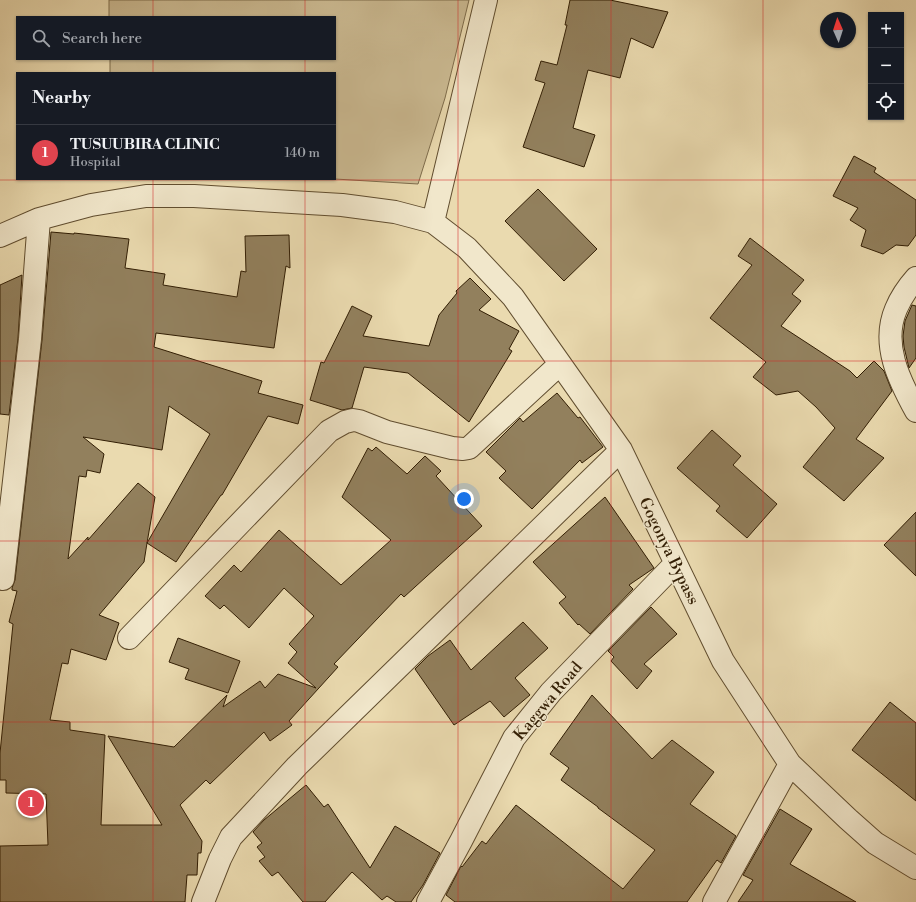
<!DOCTYPE html>
<html lang="en">
<head>
<meta charset="utf-8">
<style>
	body { margin:0; font-family:"Libre Bodoni",serif; background:#242831; color:#f1f3f6 }
	.controls { position:absolute; right:12px; top:12px; display:grid; overflow:hidden; border-radius:0px; box-shadow:0 1px 3px #0004 }
	.controls button { width:36px; height:36px; display:grid; place-items:center; padding:0; border:0; border-bottom:1px solid #363941; background:#171b24; color:#f1f3f6; font:20px sans-serif }
	.compass { position:absolute; left:820px; top:12px; width:36px; height:36px; border-radius:50%; background:#171b24; box-shadow:0 1px 3px #0004; rotate:357deg }
	.you { position:absolute; left:464px; top:499px; width:14px; height:14px; margin:-10px; border:3px solid #fff; border-radius:50%; background:#1a73e8; box-shadow:0 0 0 6px #1a73e833 }
	.badge { display:grid; place-items:center; width:26px; height:26px; border-radius:50%; background:#c59692; color:#fff; font-size:13px; font-weight:700 }
	.pin { position:absolute; translate:-50% -50%; border:2px solid #fff; box-shadow:0 1px 4px #0006 }
	.list { margin:0; padding:0; list-style:none }
	h2 { display:flex; justify-content:space-between; align-items:center; height:52px; margin:0; padding:0 16px; font-size:17px }
	h2 small { font-size:13px; font-weight:400; color:#9ea1a6 }
	.list li { display:grid; grid-template-columns:26px 1fr auto; gap:12px; align-items:center; box-sizing:border-box; height:56px; padding:0 16px; border-top:1px solid #363941 }
	.list b { display:block; font-size:15px; white-space:nowrap }
	.list p { margin:0; font-size:13px; white-space:nowrap; color:#9ea1a6 }
	.list em { font-size:13px; font-style:normal; color:#9ea1a6 }
	.icon { flex:none; width:22px; height:22px; fill:none; stroke:currentColor; stroke-width:2; stroke-linecap:round; stroke-linejoin:round }
	.map { position:relative; flex:none; width:916px; height:902px; overflow:hidden }
	.search { position:absolute; background:#171b24; box-shadow:0 1px 3px #0004; left:16px; top:16px; width:320px; height:44px; display:flex; align-items:center; gap:10px; box-sizing:border-box; padding:0 14px; border-radius:0px; color:#9ea1a6; font-size:15px }
	.panel { position:absolute; background:#171b24; box-shadow:0 1px 3px #0004; left:16px; top:72px; width:320px; height:108px; border-radius:0px }
	.map>svg:first-child { display:block }
	.green { fill:#cbba92; stroke:#7e6c4b }
	.building { fill:#92805d; stroke:#321e04; fill-rule:evenodd }
	.lines { fill:none; stroke-linecap:round; stroke-linejoin:round }
	.minor-casing { stroke:#604d2f; stroke-width:24 }
	.minor { stroke:#f1e7cb; stroke-width:22 }
	.grid { fill:none; stroke:#d62828; stroke-width:1; stroke-opacity:0.55 }
	.labels { text-anchor:middle; dominant-baseline:central; stroke-width:3; stroke-linejoin:round; paint-order:stroke }
	.street-label { font-size:16px; fill:#321e04; stroke:#f1e7cb }
</style>
</head>
<body>
<div class="map">
<svg width="916" height="902" viewBox="0 0 916 902">
	<rect width="100%" height="100%" fill="#eadaaf"/>
	<filter id="stains"><feTurbulence type="fractalNoise" baseFrequency=".005" numOctaves="4"/><feColorMatrix values="0 0 0 0 .2 0 0 0 0 .09 0 0 0 0 .02 0 0 0 .5 -.17"/></filter>
	<radialGradient id="worn" r=".72"><stop offset=".6" stop-color="#630" stop-opacity="0"/><stop offset="1" stop-color="#630" stop-opacity=".3"/></radialGradient>
	<path class="green" d="M 109,0 L 469,0 L 445,98 L 418,184 L 335,179 L 335,73 L 110,73 L 110,59 L 335,59 L 335,17 L 109,17 Z"/>
	<path class="building" d="M 570,0 L 610,0 L 668,12 L 653,48 L 631,38 L 620,78 L 588,70 L 573,128 L 595,135 L 584,167 L 523,147 L 545,83 L 535,80 L 541,61 L 557,65 L 567,25 L 565,25 Z
		M 854,156 L 876,168 L 874,172 L 916,200 L 916,235 L 908,246 L 896,245 L 883,254 L 861,246 L 866,230 L 850,220 L 858,208 L 833,196 Z
		M 538,189 L 597,249 L 564,281 L 505,221 Z
		M 51,232 L 74,234 L 74,233 L 129,239 L 125,268 L 165,274 L 163,285 L 237,297 L 241,271 L 246,272 L 245,236 L 289,235 L 290,268 L 286,266 L 274,348 L 156,333 L 154,347 L 262,381 L 258,393 L 303,405 L 298,424 L 268,416 L 222,495 L 221,495 L 176,562 L 147,543 L 144,562 L 99,615 L 119,623 L 106,660 L 71,649 L 68,664 L 62,663 L 50,720 L 70,722 L 70,730 L 105,735 L 101,825 L 162,825 L 108,736 L 174,747 L 227,695 L 223,707 L 260,681 L 265,688 L 278,674 L 316,688 L 288,663 L 297,652 L 289,644 L 314,616 L 284,588 L 249,628 L 224,605 L 220,609 L 205,596 L 234,565 L 241,572 L 279,530 L 341,585 L 391,540 L 342,497 L 368,448 L 372,451 L 376,447 L 407,474 L 425,456 L 441,471 L 436,476 L 482,526 L 404,597 L 401,594 L 334,664 L 338,667 L 289,721 L 292,725 L 270,741 L 264,732 L 210,784 L 206,780 L 180,805 L 202,841 L 201,853 L 198,853 L 197,875 L 187,875 L 185,902 L 0,902 L 0,846 L 48,845 L 46,794 L 6,793 L 6,780 L 0,780 L 0,753 L 13,624 L 9,622 L 17,591 L 12,590 L 12,588 L 15,580 L 42,340 ZM 169,406 L 210,434 L 147,543 L 155,497 L 138,483 L 88,540 L 88,537 L 68,559 L 79,476 L 86,477 L 87,470 L 100,473 L 104,454 L 83,437 L 162,450 Z
		M 750,238 L 804,280 L 792,294 L 801,301 L 781,326 L 850,371 L 857,378 L 874,361 L 884,371 L 892,391 L 856,439 L 884,458 L 844,501 L 803,467 L 835,428 L 816,407 L 798,391 L 776,395 L 753,377 L 766,362 L 710,318 L 752,265 L 738,256 Z
		M 22,275 L 18,338 L 9,415 L 0,414 L 0,285 Z
		M 470,278 L 491,299 L 479,310 L 519,331 L 509,349 L 512,351 L 469,422 L 408,373 L 364,367 L 352,408 L 342,410 L 310,400 L 321,362 L 324,363 L 352,306 L 372,316 L 363,336 L 429,346 L 439,315 L 457,293 L 456,291 Z
		M 912,305 L 916,306 L 916,358 L 909,368 L 904,347 L 903,336 L 905,321 Z
		M 557,393 L 578,418 L 580,417 L 603,447 L 582,463 L 580,460 L 532,509 L 499,478 L 506,471 L 486,452 L 520,418 L 523,422 Z
		M 712,430 L 741,456 L 733,465 L 777,504 L 747,538 L 716,511 L 720,506 L 677,468 Z
		M 605,497 L 654,568 L 629,585 L 633,589 L 590,634 L 579,624 L 578,625 L 559,603 L 566,597 L 533,562 Z
		M 916,512 L 916,576 L 884,545 Z
		M 651,607 L 677,634 L 644,664 L 652,671 L 637,689 L 611,661 L 614,657 L 608,651 Z
		M 523,622 L 548,648 L 515,678 L 530,695 L 504,717 L 490,701 L 454,725 L 415,669 L 428,656 L 450,640 L 471,670 Z
		M 178,638 L 240,661 L 228,693 L 185,679 L 189,669 L 169,662 Z
		M 592,695 L 652,759 L 672,740 L 714,772 L 690,804 L 736,836 L 721,863 L 717,860 L 687,902 L 455,902 L 446,895 L 461,866 L 462,867 L 482,841 L 486,844 L 516,805 L 623,889 L 655,850 L 598,808 L 598,807 L 561,780 L 569,768 L 550,754 Z
		M 890,702 L 916,723 L 916,801 L 852,750 Z
		M 306,785 L 324,807 L 328,804 L 370,868 L 395,826 L 440,853 L 423,885 L 411,902 L 396,902 L 387,896 L 382,900 L 352,872 L 325,902 L 303,902 L 278,872 L 272,876 L 259,861 L 265,857 L 257,847 L 262,843 L 253,832 L 264,820 Z
		M 780,809 L 812,829 L 790,864 L 856,902 L 738,902 L 753,880 L 743,875 Z"/>
	<g class="lines">
		<defs>
			<path id="minor" d="M 433,222 L 486,0
				M 0,236 L 39,219 L 91,205 L 146,196 L 194,196 L 342,205 L 395,212 L 433,222 L 467,248 L 513,297 L 621,450 L 723,661 L 790,764 L 848,819 L 875,843 L 916,868
				M 916,278 C 908,287 901,297 896,309 C 881,344 899,380 916,411
				M 3,579 L 30,339 L 39,219
				M 129,638 L 329,431 L 345,422 L 353,420 L 359,421 L 387,432 L 452,448 L 463,449 L 469,448 L 560,364
				M 203,902 L 220,859 L 231,837 L 297,766 L 621,450
				M 428,902 L 461,841 L 514,738 L 551,692 L 675,564
				M 714,902 L 790,764"/>
		</defs>
		<use href="#minor" class="minor-casing"/>
		<use href="#minor" class="minor"/>
	</g>
	<path class="grid" d="M 153,0 L 153,17M 305,0 L 305,17M 458,0 L 458,902M 611,0 L 611,902M 763,0 L 763,902M 153,59 L 153,73M 305,59 L 305,73M 153,179 L 153,902M 305,179 L 305,902M 0,180 L 916,180M 0,361 L 916,361M 0,541 L 916,541M 0,722 L 916,722"/>
	<g class="labels">
		<g class="street-label">
			<text transform="translate(669 551) rotate(64)">Gogonya Bypass</text>
			<text transform="translate(548 701) rotate(-50)">Kaggwa Road</text>
		</g>
	</g>
	<rect width="100%" height="100%" filter="url(#stains)"/>
	<rect width="100%" height="100%" fill="url(#worn)"/>
</svg>
<div class="controls">
<button>+</button>
<button>−</button>
<button><svg class="icon" aria-label="locate" viewBox="0 0 24 24"><circle cx="12" cy="12" r="6"/><path d="M12 2v4M12 18v4M2 12h4M18 12h4"/></svg></button>
</div>
<svg class="compass" viewBox="-18 -18 36 36"><path d="M0-13l5 13h-10z" fill="#e53935"/><path d="M0 13l5-13h-10z" fill="#9ea1a6"/></svg>
<div class="you"></div>
<div class="pin badge" style="left:31px;top:803px;background:#e0444e">1</div>
<div class="search"><svg class="icon" aria-label="search" viewBox="0 0 24 24"><circle cx="10" cy="10" r="6"/><path d="M15 15l6 6"/></svg>Search here</div>
<section class="panel">
<h2>Nearby<small></small></h2>
<ul class="list">
<li><span class="badge" style="background:#e0444e">1</span><div><b>TUSUUBIRA CLINIC</b><p>Hospital</p></div><em>140 m</em></li>
</ul>
</section>
</div>
</body>
</html>
